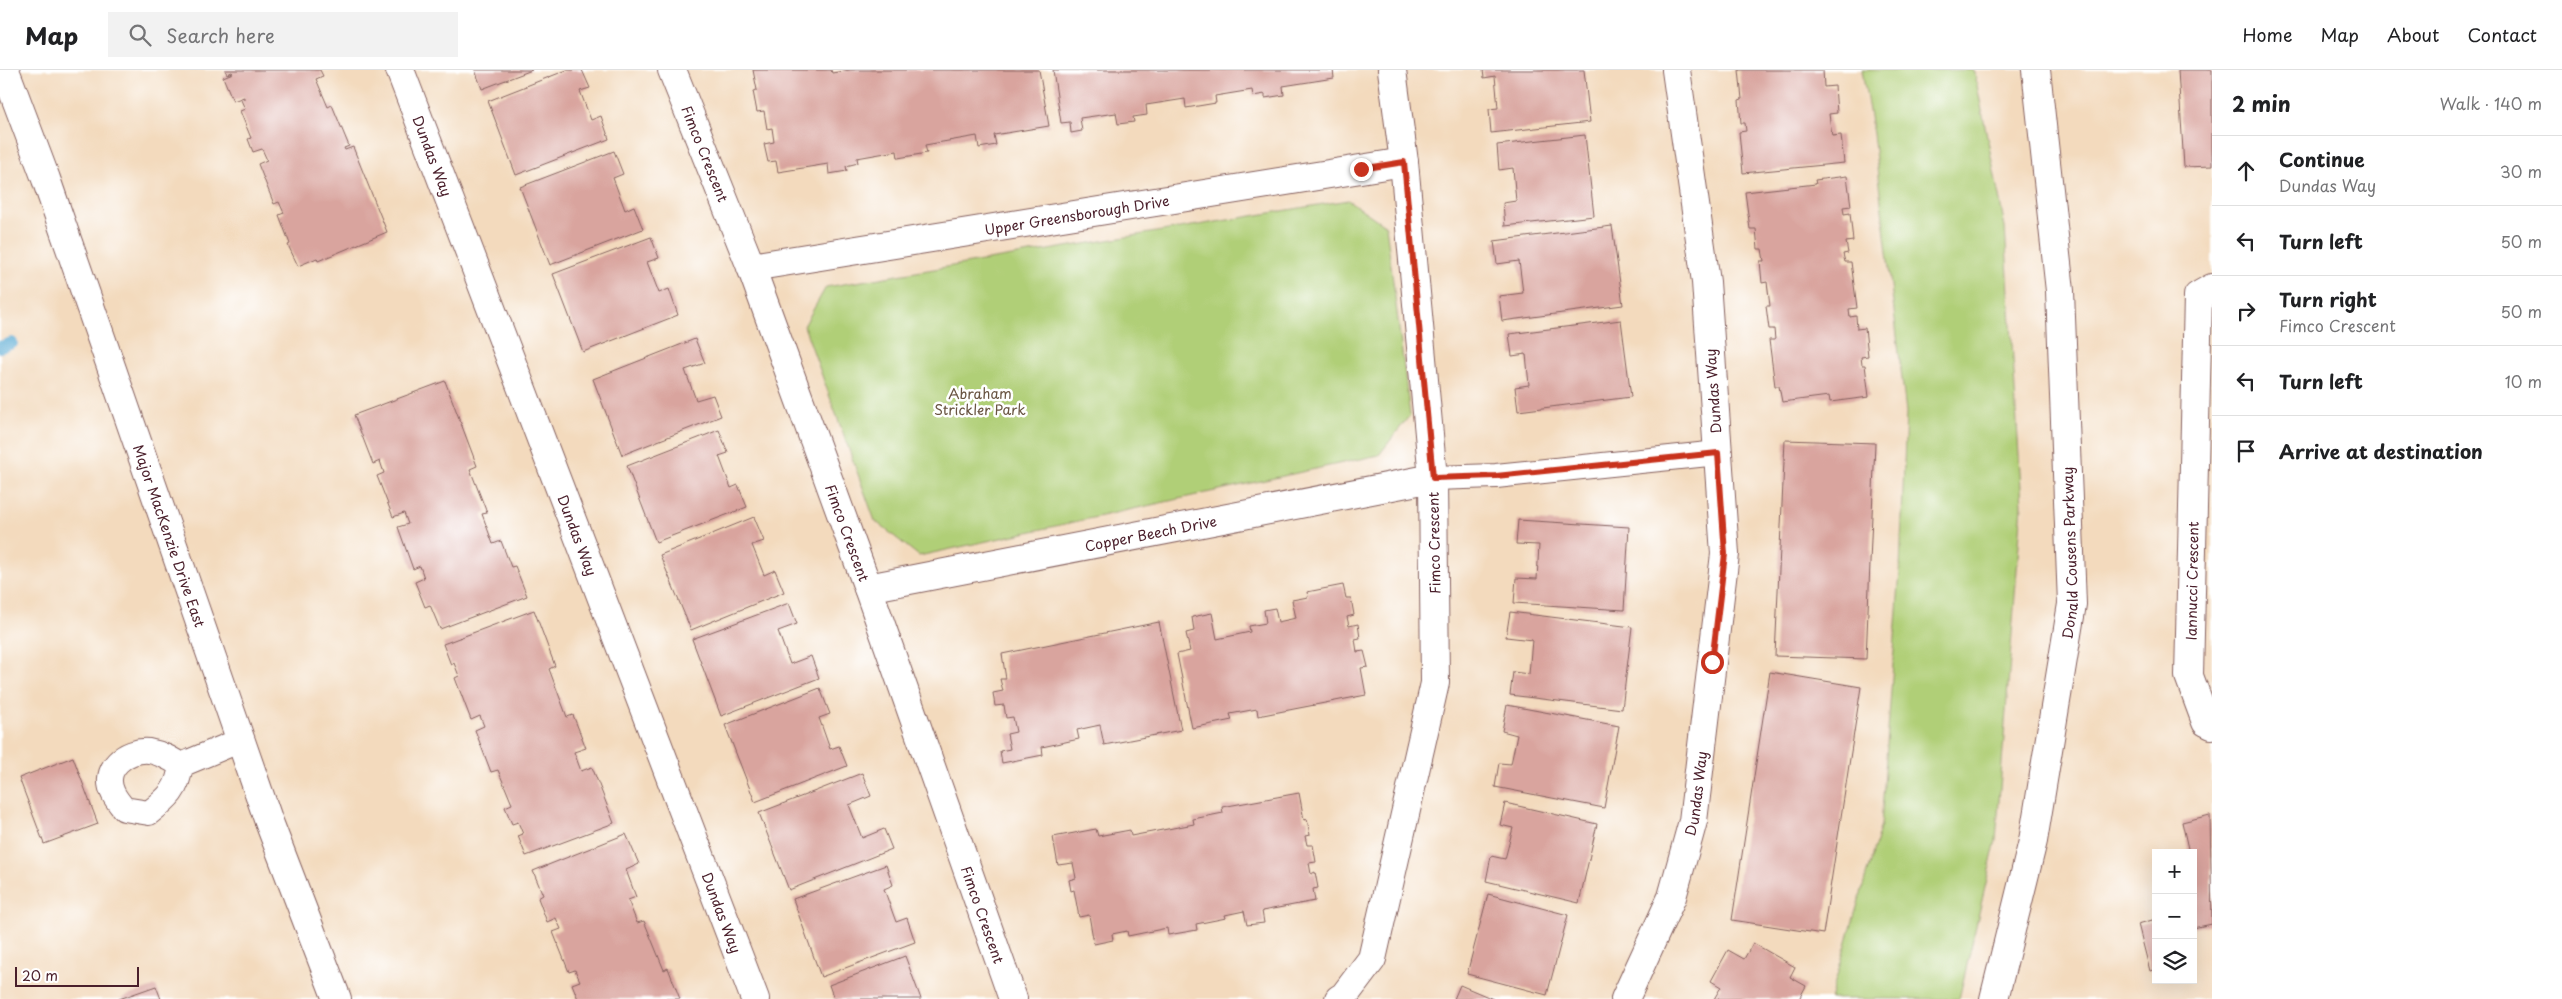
<!DOCTYPE html>
<html lang="en">
<head>
<meta charset="utf-8">
<style>
	body { margin:0; font-family:"Playpen Sans",sans-serif; background:#f2f2f2; color:#202124 }
	.controls { position:absolute; right:15px; bottom:15px; display:grid; overflow:hidden; border-radius:0px; box-shadow:0 5px 20px #0002 }
	.controls button { width:45px; height:45px; display:grid; place-items:center; padding:0; border:0; border-bottom:1px solid #e0e0e0; background:#fff; color:#202124; font:25px sans-serif }
	.scale { position:absolute; left:15px; bottom:12px; width:124px; box-sizing:border-box; padding-left:5px; border:2px solid #4a1f2b; border-top:0; font-size:14px; line-height:18px; white-space:nowrap; color:#4a1f2b; -webkit-text-stroke:4px #fff; paint-order:stroke }
	.stop { position:absolute; width:15px; height:15px; margin:-11px; border:4px solid #c8321e; border-radius:50%; background:#fff }
	.stop.end { background:#c8321e; border-color:#fff; box-shadow:0 1px 5px #0008 }
	.list { margin:0; padding:0; list-style:none }
	h2 { display:flex; justify-content:space-between; align-items:center; height:65px; margin:0; padding:0 20px; font-size:21px }
	h2 small { font-size:16px; font-weight:400; color:#757577 }
	.list li { display:grid; grid-template-columns:32px 1fr auto; gap:15px; align-items:center; box-sizing:border-box; height:70px; padding:0 20px; border-top:1px solid #e0e0e0 }
	.list b { display:block; font-size:19px; white-space:nowrap }
	.list p { margin:0; font-size:16px; white-space:nowrap; color:#757577 }
	.list em { font-size:16px; font-style:normal; color:#757577 }
	.icon { flex:none; width:28px; height:28px; fill:none; stroke:currentColor; stroke-width:2; stroke-linecap:round; stroke-linejoin:round }
	.map { position:relative; flex:none; width:2212px; height:929px; overflow:hidden }
	header { display:flex; align-items:center; gap:30px; box-sizing:border-box; height:70px; padding:0 25px; background:#fff; border-bottom:1px solid #e0e0e0 }
	header strong { font-size:24px }
	nav { display:flex; gap:28px; margin-inline-start:auto; font-size:18px }
	.search { width:350px; height:45px; background:#f2f2f2; display:flex; align-items:center; gap:12px; box-sizing:border-box; padding:0 18px; border-radius:0px; color:#757577; font-size:19px }
	main { display:flex }
	aside { flex:1; background:#fff }
	.map>svg:first-child { display:block }
	.green { fill:#b0cf77; stroke:#7d7751 }
	.lines { fill:none; stroke-linecap:round; stroke-linejoin:round }
	.stream { stroke:#56a9d1; stroke-width:12 }
	.building { fill:#d9a49e }
	.lane-casing { stroke:#85605e; stroke-width:26 }
	.street-casing { stroke:#85605e; stroke-width:30 }
	.secondary-casing { stroke:#85605e; stroke-width:30 }
	.lane { stroke:#fff; stroke-width:24 }
	.street { stroke:#fff; stroke-width:28 }
	.secondary { stroke:#fff; stroke-width:28 }
	.route { stroke:#c8321e; stroke-width:6 }
	.labels { text-anchor:middle; dominant-baseline:central; stroke-width:5; stroke-linejoin:round; paint-order:stroke }
	.street-label { font-size:14px; fill:#4a1f2b; stroke:#fff }
	.park-label { font-size:14px; fill:#695442; stroke:#fff }
</style>
</head>
<body>
<header>
<strong>Map</strong>
<div class="search"><svg class="icon" aria-label="search" viewBox="0 0 24 24"><circle cx="10" cy="10" r="6"/><path d="M15 15l6 6"/></svg>Search here</div>
<nav><a>Home</a><a>Map</a><a>About</a><a>Contact</a></nav>
</header>
<main>
<div class="map">
<svg width="2212" height="929" viewBox="0 0 2212 929">
	<rect width="100%" height="100%" fill="#fff"/>
	<filter id="ink" filterUnits="userSpaceOnUse"><feTurbulence type="fractalNoise" baseFrequency=".02" numOctaves="2"/><feDisplacementMap in="SourceGraphic" scale="10" xChannelSelector="R" yChannelSelector="G"/><feConvolveMatrix kernelMatrix="1 2 1 2 8 2 1 2 1" color-interpolation-filters="sRGB"/></filter>
	<filter id="wash" filterUnits="userSpaceOnUse"><feTurbulence type="fractalNoise" baseFrequency=".0096" numOctaves="4" result="noise"/><feDisplacementMap in="SourceGraphic" scale="20" xChannelSelector="R" yChannelSelector="G"/><feGaussianBlur stdDeviation="1.12" result="paint"/><feColorMatrix in="noise" values="0 0 0 0 0 0 0 0 0 0 0 0 0 0 0 0 0 1.4 0 .05"/><feComposite in="paint" operator="in"/></filter>
	<g filter="url(#wash)">
		<rect width="100%" height="100%" fill="#f3dabd"/>
		<path class="green" d="M 1862,0 L 1974,0 L 2005,157 L 2022,435 L 1996,770 L 1959,929 L 1830,929 L 1881,755 L 1900,500 L 1906,342 L 1873,64 Z
			M 1348,130 L 1386,156 L 1410,345 L 1379,385 L 919,486 L 875,451 L 804,256 L 826,217 Z"/>
		<g class="lines">
			<path class="stream" d="M 0,277 L 12,273"/>
		</g>
		<g id="blocks">
			<path class="building" d="M 225,0 L 320,0 L 323,6 L 316,9 L 328,37 L 332,35 L 349,76 L 344,78 L 345,80 L 353,77 L 387,162 L 318,191 L 317,188 L 298,196 L 288,175 L 290,174 L 279,145 L 284,143 L 279,132 L 274,134 L 258,94 L 267,90 L 262,79 L 253,82 L 248,69 L 251,68 L 240,41 L 245,39 L 241,30 L 244,29 L 244,27 L 233,31 L 223,7 L 233,3 L 232,2 L 227,4 Z
				M 475,0 L 532,0 L 482,19 Z
				M 567,0 L 582,0 L 590,18 L 580,21 L 591,50 L 601,46 L 609,69 L 516,105 L 488,31 Z
				M 753,0 L 831,0 L 832,3 L 850,0 L 1039,0 L 1049,56 L 994,65 L 996,75 L 979,78 L 977,66 L 925,75 L 927,83 L 898,88 L 897,81 L 857,88 L 858,93 L 846,96 L 847,101 L 829,104 L 828,94 L 778,102 L 776,91 L 768,92 L 764,74 L 774,72 L 772,58 L 767,59 L 764,41 L 757,42 L 753,21 L 757,20 Z
				M 1053,0 L 1333,0 L 1334,8 L 1283,16 L 1284,25 L 1265,28 L 1265,24 L 1253,26 L 1252,20 L 1215,26 L 1216,33 L 1186,38 L 1185,29 L 1146,35 L 1147,45 L 1133,47 L 1134,52 L 1118,54 L 1116,43 L 1080,48 L 1082,61 L 1071,63 L 1070,52 L 1061,53 Z
				M 1483,0 L 1584,0 L 1590,52 L 1491,63 L 1489,39 L 1498,38 L 1495,6 L 1484,8 Z
				M 1739,0 L 1823,0 L 1824,17 L 1835,16 L 1837,43 L 1829,44 L 1832,66 L 1841,65 L 1844,93 L 1743,103 L 1739,62 L 1746,61 L 1745,53 L 1741,53 L 1739,30 L 1742,29 Z
				M 2178,0 L 2212,0 L 2212,96 L 2184,97 Z
				M 1585,65 L 1594,146 L 1505,156 L 1503,133 L 1516,131 L 1513,98 L 1499,100 L 1497,75 Z
				M 614,81 L 623,104 L 613,108 L 625,140 L 634,136 L 643,159 L 550,195 L 520,117 Z
				M 1847,106 L 1851,136 L 1843,137 L 1844,144 L 1850,143 L 1853,171 L 1846,172 L 1848,183 L 1843,184 L 1845,192 L 1851,192 L 1857,238 L 1849,239 L 1850,247 L 1856,246 L 1857,259 L 1865,258 L 1868,286 L 1861,287 L 1862,295 L 1865,295 L 1869,327 L 1830,332 L 1829,326 L 1782,332 L 1779,316 L 1775,316 L 1769,270 L 1775,270 L 1774,259 L 1769,259 L 1766,236 L 1770,236 L 1767,212 L 1762,213 L 1760,191 L 1764,191 L 1762,179 L 1758,179 L 1756,159 L 1750,159 L 1745,122 L 1816,114 L 1815,110 Z
				M 1612,156 L 1623,235 L 1502,251 L 1499,226 L 1523,223 L 1519,191 L 1497,194 L 1494,171 Z
				M 651,167 L 659,188 L 647,192 L 659,223 L 669,219 L 678,245 L 583,282 L 553,204 Z
				M 1621,250 L 1631,327 L 1518,341 L 1515,317 L 1529,315 L 1526,284 L 1512,286 L 1509,264 Z
				M 695,269 L 705,293 L 685,300 L 696,330 L 713,325 L 721,346 L 622,385 L 593,309 Z
				M 445,311 L 477,396 L 470,399 L 487,443 L 482,444 L 493,474 L 501,471 L 511,497 L 515,496 L 527,526 L 440,559 L 430,535 L 425,537 L 415,512 L 424,508 L 420,496 L 413,499 L 398,457 L 408,454 L 404,443 L 393,447 L 377,406 L 384,403 L 380,391 L 373,394 L 354,345 Z
				M 719,360 L 728,383 L 719,386 L 731,418 L 738,415 L 747,437 L 656,472 L 627,396 Z
				M 1785,370 L 1875,373 L 1866,589 L 1775,586 Z
				M 754,447 L 764,471 L 752,475 L 764,505 L 775,500 L 784,522 L 691,560 L 660,485 Z
				M 1518,450 L 1629,457 L 1624,540 L 1514,533 L 1516,508 L 1537,509 L 1539,475 L 1516,474 Z
				M 1343,515 L 1346,528 L 1351,528 L 1354,545 L 1347,547 L 1349,556 L 1358,554 L 1360,568 L 1355,569 L 1357,582 L 1364,581 L 1368,597 L 1361,598 L 1366,625 L 1258,646 L 1257,639 L 1230,644 L 1232,650 L 1192,658 L 1177,584 L 1190,581 L 1186,563 L 1194,561 L 1192,547 L 1212,543 L 1217,569 L 1250,562 L 1249,556 L 1266,553 L 1264,540 L 1275,538 L 1278,552 L 1296,548 L 1292,530 L 1308,527 L 1307,522 Z
				M 789,533 L 797,554 L 778,561 L 790,594 L 811,586 L 819,608 L 721,646 L 692,569 Z
				M 534,540 L 555,596 L 549,599 L 567,647 L 573,645 L 586,678 L 574,682 L 581,701 L 592,697 L 614,753 L 526,786 L 518,766 L 523,764 L 518,752 L 512,754 L 505,737 L 512,734 L 498,700 L 491,702 L 475,660 L 484,656 L 480,646 L 471,650 L 455,608 L 459,606 L 454,593 L 451,595 L 443,574 Z
				M 1510,542 L 1632,557 L 1622,639 L 1510,625 L 1513,602 L 1529,604 L 1532,570 L 1506,567 Z
				M 1159,552 L 1181,660 L 1104,675 L 1100,655 L 1077,660 L 1079,669 L 1042,677 L 1043,685 L 1002,693 L 1000,681 L 1010,679 L 1007,664 L 1016,662 L 1013,647 L 1006,648 L 1004,635 L 995,636 L 993,623 L 1003,621 L 1000,609 L 1006,609 L 1002,584 Z
				M 1770,602 L 1861,617 L 1823,864 L 1732,850 Z
				M 820,618 L 830,644 L 819,648 L 830,679 L 839,676 L 847,696 L 755,732 L 725,655 Z
				M 1507,635 L 1619,656 L 1604,738 L 1495,717 L 1499,693 L 1511,694 L 1517,665 L 1502,661 Z
				M 73,687 L 98,754 L 44,774 L 19,708 Z
				M 862,703 L 871,726 L 849,735 L 862,768 L 884,759 L 892,779 L 789,820 L 759,743 Z
				M 1299,723 L 1304,750 L 1307,749 L 1310,765 L 1305,766 L 1307,775 L 1313,775 L 1316,792 L 1309,793 L 1311,804 L 1315,802 L 1318,818 L 1313,819 L 1315,831 L 1262,841 L 1264,853 L 1247,855 L 1244,841 L 1225,845 L 1226,848 L 1196,854 L 1197,860 L 1168,865 L 1167,858 L 1128,866 L 1127,861 L 1112,864 L 1113,870 L 1094,874 L 1089,845 L 1079,847 L 1074,820 L 1071,821 L 1069,810 L 1076,808 L 1073,793 L 1058,795 L 1053,767 L 1096,759 L 1098,766 L 1130,760 L 1131,766 L 1194,754 L 1193,749 L 1223,743 L 1222,737 Z
				M 1505,733 L 1597,754 L 1579,833 L 1486,811 L 1491,786 L 1505,789 L 1513,758 L 1500,755 Z
				M 2210,745 L 2212,854 L 2193,858 L 2193,783 L 2189,783 L 2182,752 Z
				M 626,764 L 639,794 L 626,800 L 636,827 L 628,830 L 637,853 L 644,851 L 664,900 L 668,898 L 680,929 L 578,929 L 572,914 L 580,911 L 575,900 L 569,902 L 553,862 L 561,859 L 556,848 L 547,852 L 538,828 L 543,825 L 533,801 Z
				M 886,795 L 893,815 L 884,819 L 896,852 L 907,848 L 915,872 L 821,907 L 793,829 Z
				M 1488,824 L 1568,845 L 1547,925 L 1467,904 Z
				M 2156,849 L 2156,899 L 2150,901 L 2138,854 Z
				M 1753,873 L 1795,897 L 1790,907 L 1806,916 L 1799,929 L 1714,929 L 1721,917 L 1711,911 L 1728,880 L 1744,889 Z
				M 905,886 L 921,929 L 834,929 L 829,915 Z
				M 1460,915 L 1493,929 L 1454,929 Z
				M 156,916 L 161,929 L 119,929 Z"/>
		</g>
	</g>
	<g filter="url(#ink)">
		<use href="#blocks" fill-opacity="0" stroke="#85605e" stroke-width="1"/>
		<g class="lines">
			<defs>
				<path id="lane" d="M 1433,408 L 1496,406 L 1718,383
					M 181,695 C 178,720 168,728 149,743 L 124,739 C 120,734 115,728 113,723 C 101,699 126,679 149,681 C 161,683 171,689 181,695 L 241,670"/>
				<g id="street">
					<path id="s1" d="M 400,0 L 755,929"/>
					<path id="s2" d="M 672,0 L 751,197 L 868,518 L 1013,929"/>
					<path id="s3" d="M 751,197 L 1404,92"/>
					<path d="M 2212,218 L 2198,226 L 2189,606 L 2206,652 L 2212,655"/>
					<path id="s4" d="M 868,518 L 1433,408"/>
					<path d="M 1339,929 L 1344,926 L 1372,889 L 1435,613 L 1433,408 L 1404,92 L 1392,0"/>
					<path id="s5" d="M 1625,929 L 1672,827 L 1693,751 L 1725,484 L 1706,212 L 1676,0"/>
				</g>
				<g id="secondary">
					<path id="s6" d="M 5,0 L 46,109 L 269,752 L 337,929"/>
					<path id="s7" d="M 1994,929 L 2033,771 L 2072,534 L 2060,221 L 2036,0"/>
				</g>
			</defs>
			<use href="#lane" class="lane-casing"/>
			<use href="#street" class="street-casing"/>
			<use href="#secondary" class="secondary-casing"/>
			<use href="#lane" class="lane"/>
			<use href="#street" class="street"/>
			<use href="#secondary" class="secondary"/>
		</g>
	</g>
	<g class="lines" filter="url(#ink)">
		<path class="route" d="M 1361,99 L 1404,92 L 1433,408 L 1496,406 L 1718,383 L 1725,484 L 1712,592"/>
	</g>
	<g class="labels">
		<g class="street-label">
			<text stroke="none"><textPath href="#s2" startOffset="90">Fimco Crescent</textPath></text>
			<text stroke="none"><textPath href="#s1" startOffset="92">Dundas Way</textPath></text>
			<text stroke="none"><textPath href="#s3" startOffset="330">Upper Greensborough Drive</textPath></text>
			<text transform="translate(1713 321) rotate(-94)">Dundas Way</text>
			<text stroke="none"><textPath href="#s2" startOffset="495">Fimco Crescent</textPath></text>
			<text stroke="none"><textPath href="#s4" startOffset="288">Copper Beech Drive</textPath></text>
			<text stroke="none"><textPath href="#s1" startOffset="498">Dundas Way</textPath></text>
			<text stroke="none"><textPath href="#s6" startOffset="494">Major MacKenzie Drive East</textPath></text>
			<text transform="translate(1434 473) rotate(-91)">Fimco Crescent</text>
			<text stroke="none"><textPath href="#s7" startOffset="454">Donald Cousens Parkway</textPath></text>
			<text transform="translate(2192 511) rotate(-89)">Iannucci Crescent</text>
			<text stroke="none"><textPath href="#s5" startOffset="219">Dundas Way</textPath></text>
			<text stroke="none"><textPath href="#s1" startOffset="902">Dundas Way</textPath></text>
			<text stroke="none"><textPath href="#s2" startOffset="900">Fimco Crescent</textPath></text>
		</g>
		<g class="park-label">
			<text x="980" y="323">Abraham<tspan x="980" dy="16">Strickler Park</tspan></text>
		</g>
	</g>
</svg>
<div class="controls">
<button>+</button>
<button>−</button>
<button><svg class="icon" aria-label="layers" viewBox="0 0 24 24"><path d="M12 4l9 5-9 5-9-5zM3 14l9 5 9-5"/></svg></button>
</div>
<div class="scale">20 m</div>
<div class="stop" style="left:1712px;top:592px"></div>
<div class="stop end" style="left:1361px;top:99px"></div>
</div>
<aside>
<h2>2 min<small>Walk · 140 m</small></h2>
<ul class="list">
<li><svg class="icon" aria-label="ahead" viewBox="0 0 24 24"><path d="M12 20V5M6 11l6-6 6 6"/></svg><div><b>Continue</b><p>Dundas Way</p></div><em>30 m</em></li>
<li><svg class="icon" aria-label="left" viewBox="0 0 24 24"><path d="M17 20v-9H6M10 6l-5 5 5 5"/></svg><div><b>Turn left</b></div><em>50 m</em></li>
<li><svg class="icon" aria-label="right" viewBox="0 0 24 24"><path d="M7 20v-9h11M14 6l5 5-5 5"/></svg><div><b>Turn right</b><p>Fimco Crescent</p></div><em>50 m</em></li>
<li><svg class="icon" aria-label="left" viewBox="0 0 24 24"><path d="M17 20v-9H6M10 6l-5 5 5 5"/></svg><div><b>Turn left</b></div><em>10 m</em></li>
<li><svg class="icon" aria-label="arrive" viewBox="0 0 24 24"><path d="M6 21V4h12l-3 4 3 4H6"/></svg><div><b>Arrive at destination</b></div></li>
</ul>
</aside>
</main>
</body>
</html>
